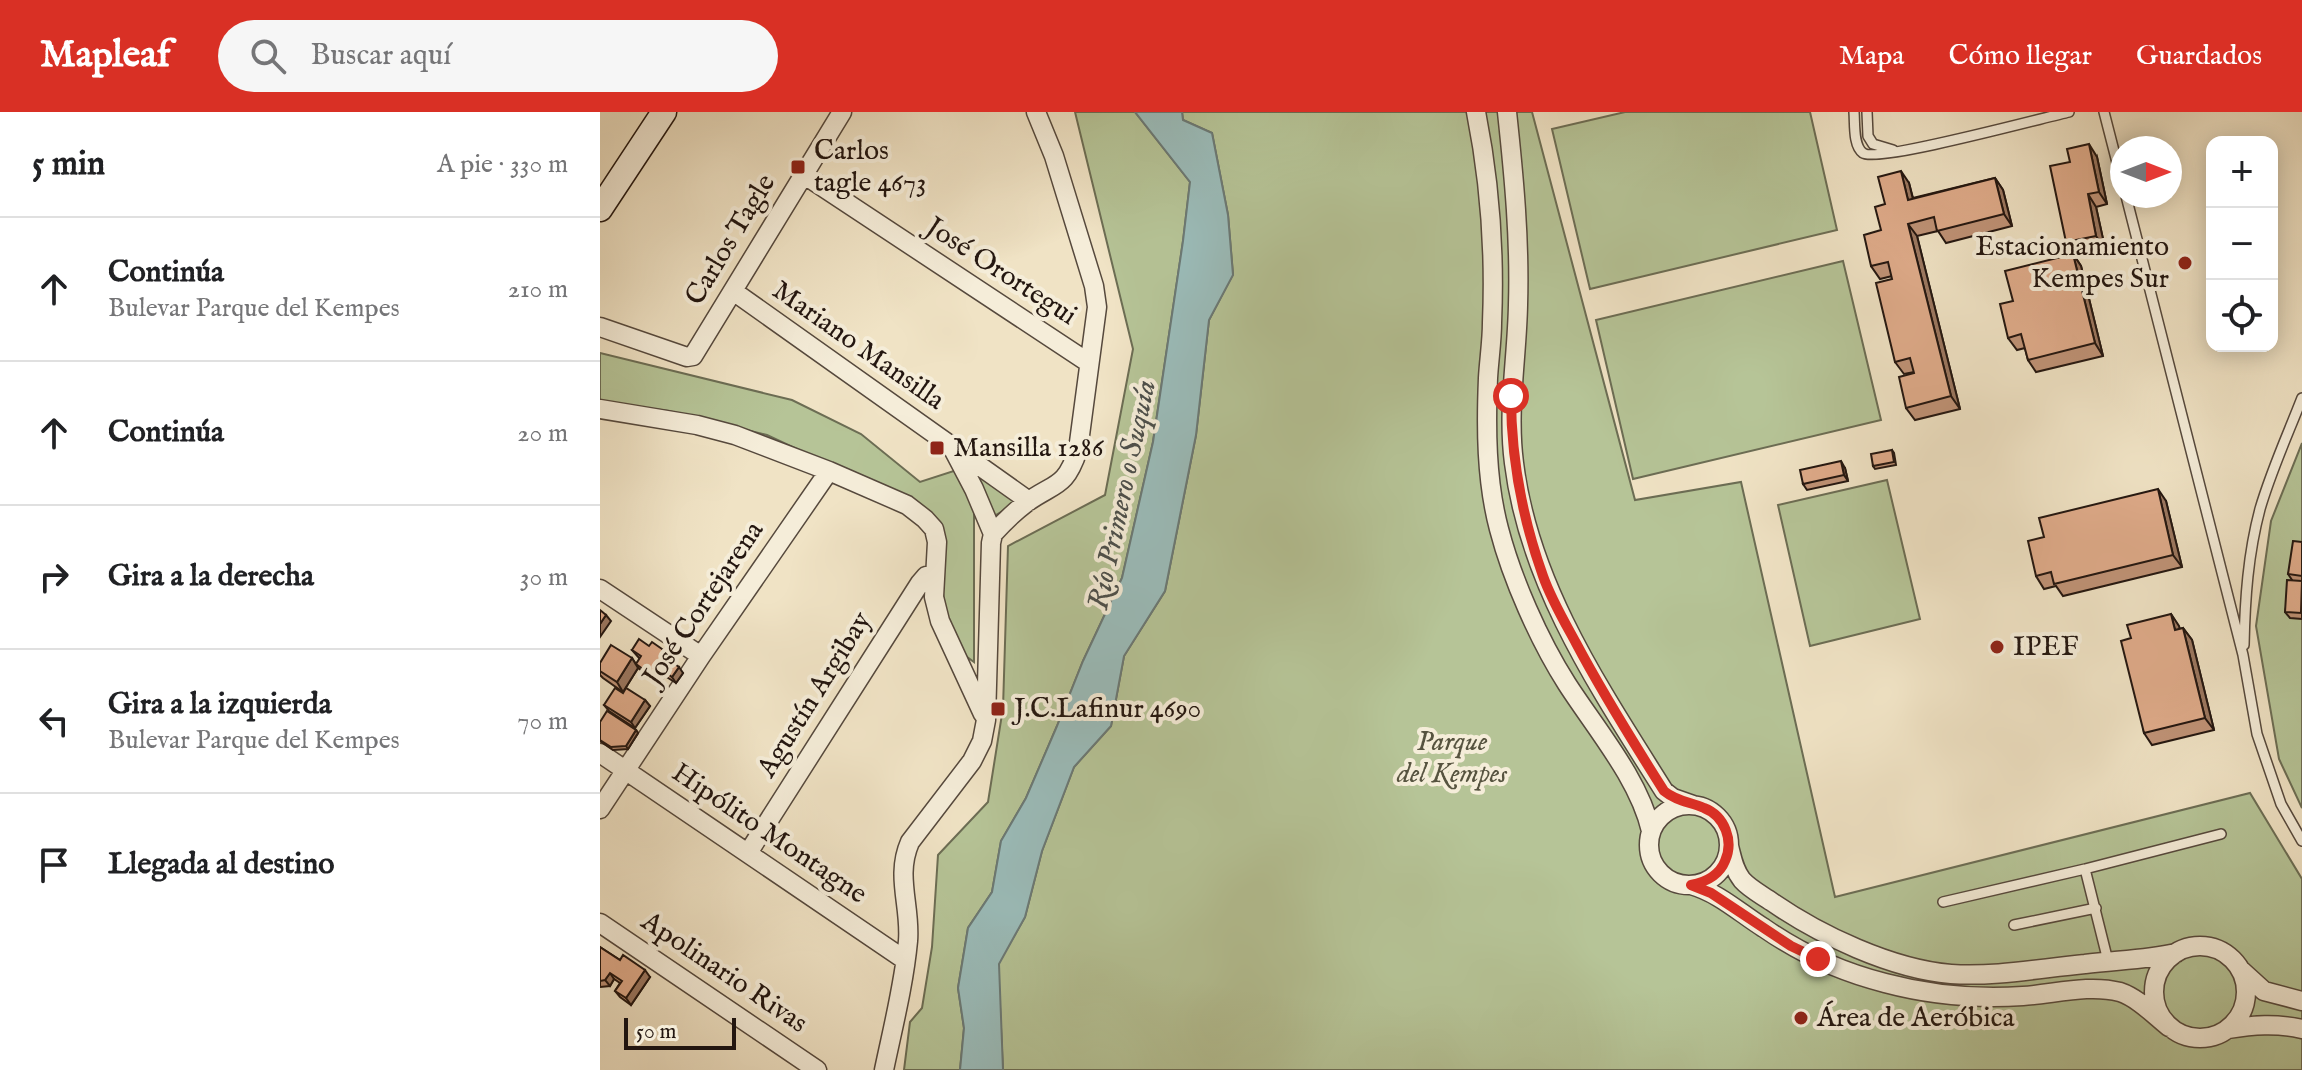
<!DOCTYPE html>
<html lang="es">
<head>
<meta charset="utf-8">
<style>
	body { margin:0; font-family:"IM FELL English",serif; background:#f6f6f6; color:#202124 }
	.controls { position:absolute; right:24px; top:24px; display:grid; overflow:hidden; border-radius:16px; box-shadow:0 4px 20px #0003 }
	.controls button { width:72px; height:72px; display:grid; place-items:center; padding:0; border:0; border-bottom:2px solid #e0e0e0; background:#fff; color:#202124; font:40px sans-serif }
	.compass { position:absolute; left:1510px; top:24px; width:72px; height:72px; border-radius:50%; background:#fff; box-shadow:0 4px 20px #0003; rotate:90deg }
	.scale { position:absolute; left:24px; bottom:20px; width:112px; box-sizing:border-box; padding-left:8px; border:4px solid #231610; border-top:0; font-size:22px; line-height:28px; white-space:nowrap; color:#231610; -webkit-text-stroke:6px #f5edd9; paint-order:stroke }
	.stop { position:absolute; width:24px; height:24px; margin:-18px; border:6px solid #d93025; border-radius:50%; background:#fff }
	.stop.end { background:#d93025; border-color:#fff; box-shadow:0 2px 8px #0008 }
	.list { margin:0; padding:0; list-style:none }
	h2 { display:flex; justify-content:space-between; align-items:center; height:104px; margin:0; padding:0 32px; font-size:34px }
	h2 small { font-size:26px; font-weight:400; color:#757577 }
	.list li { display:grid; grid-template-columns:52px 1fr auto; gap:24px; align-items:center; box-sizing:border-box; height:144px; padding:0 32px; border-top:2px solid #e0e0e0 }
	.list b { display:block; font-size:30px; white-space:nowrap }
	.list p { margin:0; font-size:26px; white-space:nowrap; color:#757577 }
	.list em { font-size:26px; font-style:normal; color:#757577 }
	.icon { flex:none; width:44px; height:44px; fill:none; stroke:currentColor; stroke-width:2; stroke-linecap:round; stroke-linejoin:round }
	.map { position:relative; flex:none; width:1702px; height:958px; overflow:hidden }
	header { display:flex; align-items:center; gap:48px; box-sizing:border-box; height:112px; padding:0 40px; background:#d93025; color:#fff }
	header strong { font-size:38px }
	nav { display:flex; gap:44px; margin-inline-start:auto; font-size:28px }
	.search { width:560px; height:72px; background:#f6f6f6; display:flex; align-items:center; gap:20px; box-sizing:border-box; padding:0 28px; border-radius:44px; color:#757577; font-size:30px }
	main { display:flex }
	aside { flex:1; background:#fff }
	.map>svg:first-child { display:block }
	.green { fill:#b6c497; stroke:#6c6d54; stroke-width:2 }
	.water { fill:#9bbdbb; stroke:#6b7a77; stroke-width:2 }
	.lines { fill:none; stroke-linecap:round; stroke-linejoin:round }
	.lane-casing { stroke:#56493d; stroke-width:12 }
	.street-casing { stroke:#56493d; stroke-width:21 }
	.secondary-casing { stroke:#231610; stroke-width:27 }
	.lane { stroke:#f5edd9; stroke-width:9 }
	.street { stroke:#f5edd9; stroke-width:18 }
	.secondary { stroke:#f5edd9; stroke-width:24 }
	.wall { fill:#c09377; stroke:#231610; stroke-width:2 }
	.shaded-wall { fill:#9c7861; stroke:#231610; stroke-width:2 }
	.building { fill:#dfab8a; stroke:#231610; stroke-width:2 }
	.route { stroke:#d93025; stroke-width:10 }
	.poi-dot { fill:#8f2418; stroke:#f5edd9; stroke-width:3 }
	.labels { text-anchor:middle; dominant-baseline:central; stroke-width:8; stroke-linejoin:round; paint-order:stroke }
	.poi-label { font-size:28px; fill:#231610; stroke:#f5edd9; text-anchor:start }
	.street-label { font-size:28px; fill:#231610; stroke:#f5edd9 }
	.park-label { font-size:28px; font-style:italic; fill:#56533f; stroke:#f5edd9 }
	.water-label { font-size:30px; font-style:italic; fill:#4d504c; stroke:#f5edd9 }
</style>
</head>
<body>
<header>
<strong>Mapleaf</strong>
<div class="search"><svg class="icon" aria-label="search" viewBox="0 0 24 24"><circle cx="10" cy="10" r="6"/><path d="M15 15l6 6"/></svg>Buscar aquí</div>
<nav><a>Mapa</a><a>Cómo llegar</a><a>Guardados</a></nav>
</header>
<main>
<aside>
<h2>5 min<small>A pie · 330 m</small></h2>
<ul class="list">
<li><svg class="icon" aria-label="ahead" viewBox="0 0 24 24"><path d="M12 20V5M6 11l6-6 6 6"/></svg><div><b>Continúa</b><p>Bulevar Parque del Kempes</p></div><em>210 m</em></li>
<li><svg class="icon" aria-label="ahead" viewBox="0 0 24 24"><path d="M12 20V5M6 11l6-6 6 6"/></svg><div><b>Continúa</b></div><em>20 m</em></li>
<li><svg class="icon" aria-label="right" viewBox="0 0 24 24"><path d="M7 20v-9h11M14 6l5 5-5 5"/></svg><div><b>Gira a la derecha</b></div><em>30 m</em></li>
<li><svg class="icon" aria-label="left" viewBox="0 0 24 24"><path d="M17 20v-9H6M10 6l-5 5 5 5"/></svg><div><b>Gira a la izquierda</b><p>Bulevar Parque del Kempes</p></div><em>70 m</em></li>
<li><svg class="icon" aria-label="arrive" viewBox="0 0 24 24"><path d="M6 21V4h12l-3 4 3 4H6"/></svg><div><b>Llegada al destino</b></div></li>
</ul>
</aside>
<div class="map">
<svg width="1702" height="958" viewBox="0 0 1702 958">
	<rect width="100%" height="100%" fill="#f0e3c5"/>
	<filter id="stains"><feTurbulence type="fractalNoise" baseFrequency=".0025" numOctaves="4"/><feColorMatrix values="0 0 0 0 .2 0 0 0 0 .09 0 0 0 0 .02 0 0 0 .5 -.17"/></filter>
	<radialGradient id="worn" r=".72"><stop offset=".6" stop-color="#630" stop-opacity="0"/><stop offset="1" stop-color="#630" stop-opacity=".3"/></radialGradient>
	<path class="green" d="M 475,0 L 535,0 L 590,70 L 583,129 L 553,330 L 522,466 L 483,549 L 457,614 L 426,686 L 401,729 L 392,780 L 368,816 L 358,876 L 364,916 L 360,958 L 304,958 L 310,910 L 322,896 L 332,835 L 338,743 L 388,690 L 403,596 L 408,434 L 505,383 L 533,237 Z
		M 582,0 L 932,0 L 1035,388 L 1141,370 L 1235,785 L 1650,681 L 1702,767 L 1702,958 L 403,958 L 398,852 L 425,805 L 442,739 L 474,655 L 511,614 L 524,544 L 565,479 L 596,323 L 609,208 L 633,162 L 628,103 L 612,21 L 583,8 Z
		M 1025,0 L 1210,0 L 1237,118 L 990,177 L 952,17 Z
		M 1243,149 L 1281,308 L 1033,367 L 996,208 Z
		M 0,241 L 192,288 L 261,322 L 320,370 L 363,356 L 374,390 L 374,550 L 363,542 L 348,511 L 343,482 L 344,439 L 312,391 L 167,323 L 69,299 L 0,290 Z
		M 1702,331 L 1702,696 L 1679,647 L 1656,514 L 1671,409 Z
		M 363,348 L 420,389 L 389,407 Z
		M 1287,368 L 1320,507 L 1210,534 L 1178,393 Z"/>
	<path class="water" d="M 535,0 L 582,0 L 583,8 L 612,21 L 628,103 L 633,163 L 609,208 L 596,323 L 565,479 L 524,544 L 511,614 L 474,655 L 442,739 L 425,805 L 399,852 L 403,958 L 360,958 L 364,916 L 358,876 L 368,816 L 392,780 L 401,729 L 426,686 L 457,614 L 483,549 L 522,466 L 553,330 L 583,129 L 590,70 Z"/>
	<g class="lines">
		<defs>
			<path id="lane" d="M 1254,0 C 1255,12 1253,34 1263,41 C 1276,51 1442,6 1469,0
				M 1267,0 L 1268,24 L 1273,32 L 1293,38
				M 1504,0 L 1522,70
				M 1526,84 L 1643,543 L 1657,622 L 1681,692 L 1702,729
				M 1644,533 C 1645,487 1648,442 1660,397 C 1671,359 1688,322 1702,286
				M 1485,757 L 1508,849
				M 1343,790 L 1485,757 L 1621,722
				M 1414,813 L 1496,796"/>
			<path id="street" d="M 876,0 C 890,70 895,140 892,211 C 892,229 889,248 888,266 C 886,315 886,368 899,417 C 912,467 939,528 967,572 C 996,617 1039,667 1051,719
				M 907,0 C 914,65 920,128 918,193 C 917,246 907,298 914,351 C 929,473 1000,577 1064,679 L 1073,686 L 1093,693
				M 203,62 L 489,251
				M 133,179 L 429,389
				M 0,215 L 87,245 L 93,244 L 242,0
				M 0,297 L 97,313 L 135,323 L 229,359 L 307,393 L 325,407 L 334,417 L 337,430 L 334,485 L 340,509 L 383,602
				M 353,337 L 374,377 L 393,422
				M 393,422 C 403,411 414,400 426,391 C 455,370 465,377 478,338 L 497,195 L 494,174 L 454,44 L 436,0
				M 0,477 L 101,544
				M 0,641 L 305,848
				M1049 733a40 40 0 1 1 80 0a40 40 0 1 1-80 0Z
				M 0,697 L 101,544 L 229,359
				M 1129,734 C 1132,746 1134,758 1142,768 C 1150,777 1162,783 1172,790 C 1220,823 1291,857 1351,862 C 1396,865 1441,856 1485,852 C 1516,848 1546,848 1576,841
				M 148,741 L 320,471 L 326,464 L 335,462
				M 1091,773 C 1119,781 1140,801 1164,816 C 1200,841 1241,860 1285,871 C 1330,883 1377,887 1423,884 C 1454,882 1489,872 1520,880 C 1538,886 1554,903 1569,915
				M 0,811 L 217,958
				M1554 880a46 46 0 1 1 92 0a46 46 0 1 1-92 0Z
				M 1642,859 L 1664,879 L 1702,889
				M 1628,917 C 1653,913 1676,911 1702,917
				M 284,958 C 293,915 304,872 308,829 C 311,794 295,764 310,730 L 372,649 L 382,629 L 386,608 L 391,431 L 393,422"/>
			<path id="secondary" d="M 0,97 L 64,0"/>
		</defs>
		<use href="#lane" class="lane-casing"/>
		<use href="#street" class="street-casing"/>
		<use href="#secondary" class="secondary-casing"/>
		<use href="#lane" class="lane"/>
		<use href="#street" class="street"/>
		<use href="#secondary" class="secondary"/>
	</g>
	<path class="wall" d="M 1497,45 L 1507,92 L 1496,95 L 1505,136 L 1475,142 L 1466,130 Z
		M 1395,66 L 1403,78 L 1412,114 L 1346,131 L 1338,119 L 1317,124 L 1360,297 L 1315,308 L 1306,296 L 1314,260 L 1304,262 L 1295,250 L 1292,164 L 1280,167 L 1271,154 L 1281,118 L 1285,92 L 1309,71 L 1313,86 Z
		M 1473,142 L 1481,154 L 1503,244 L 1436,260 L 1428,248 L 1425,236 L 1417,238 L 1408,226 L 1413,189 Z
		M 1292,338 L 1294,341 L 1296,353 L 1275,357 L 1273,354 Z
		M 1245,356 L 1248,369 L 1207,378 L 1203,372 Z
		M 1566,389 L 1582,455 L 1463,484 L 1456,474 L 1444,477 L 1436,464 L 1444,425 Z
		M 1702,430 L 1702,507 L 1690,506 L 1685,500 L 1692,468 L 1688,462 Z
		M 1571,502 L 1580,517 L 1583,516 L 1592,528 L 1614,618 L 1552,633 L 1544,621 L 1531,526 Z
		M 49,534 L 76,550 L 74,552 L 83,561 L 76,571 L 65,564 L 59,572 L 38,556 L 23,580 L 3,566 L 0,563 L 0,551 L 32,546 L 36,552 L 40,547 L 32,538 Z
		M 23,581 L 45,588 L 50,594 L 35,616 L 9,599 L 4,593 Z
		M 0,610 L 36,618 L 38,621 L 28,637 L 13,638 L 0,629 Z
		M 0,835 L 20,848 L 50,865 L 31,893 L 20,885 L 15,879 L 20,871 L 14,867 L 10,874 L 0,875 Z"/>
	<path class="shaded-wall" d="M 1489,32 L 1497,45 L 1507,92 L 1499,80 Z
		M 1301,59 L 1309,71 L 1316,100 L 1308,88 Z
		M 1395,66 L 1403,78 L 1412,114 L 1404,102 Z
		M 1488,82 L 1496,95 L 1505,136 L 1496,124 Z
		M 1308,112 L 1317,124 L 1360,297 L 1351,284 Z
		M 1473,142 L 1481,154 L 1503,244 L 1495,231 Z
		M 1241,349 L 1245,356 L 1248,369 L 1244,363 Z
		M 1558,377 L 1566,389 L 1582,455 L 1573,443 Z
		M 1571,502 L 1579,514 L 1583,530 L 1575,518 Z
		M 6,503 L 11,509 L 0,525 L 0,512 Z
		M 1583,516 L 1592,528 L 1614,618 L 1605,606 Z
		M 72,544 L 76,550 L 73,554 L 69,548 Z
		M 32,546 L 38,556 L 23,580 L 17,570 Z
		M 79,555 L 83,561 L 76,571 L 72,565 Z
		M 61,557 L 65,564 L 59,572 L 55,566 Z
		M 45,588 L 50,594 L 35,616 L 31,610 Z
		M 36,618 L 38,621 L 28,637 L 26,634 Z
		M 45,858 L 50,865 L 31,893 L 26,886 Z
		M 10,861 L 14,867 L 10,874 L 5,868 Z"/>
	<path class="building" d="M 1489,32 L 1499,80 L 1488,82 L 1496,124 L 1466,130 L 1450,54 L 1470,50 L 1467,37 Z
		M 1301,59 L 1308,88 L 1395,66 L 1404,102 L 1337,119 L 1334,105 L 1308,112 L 1351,284 L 1306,296 L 1299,265 L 1314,261 L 1310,246 L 1295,250 L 1276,171 L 1292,167 L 1288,150 L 1271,154 L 1264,123 L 1281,118 L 1275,95 L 1285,92 L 1278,65 Z
		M 1473,142 L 1495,231 L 1428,248 L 1421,222 L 1408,226 L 1400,192 L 1413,189 L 1405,159 Z
		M 1292,338 L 1294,350 L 1273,354 L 1271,342 Z
		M 1241,349 L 1244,363 L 1203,372 L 1200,358 Z
		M 1558,377 L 1573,443 L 1454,472 L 1451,460 L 1436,464 L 1428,429 L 1444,425 L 1439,406 Z
		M 1693,429 L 1702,430 L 1702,464 L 1688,462 Z
		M 1687,468 L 1702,469 L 1701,501 L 1685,500 Z
		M 0,498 L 6,503 L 0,512 Z
		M 1571,502 L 1575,518 L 1583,516 L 1605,606 L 1544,621 L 1521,529 L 1531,526 L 1527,513 Z
		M 39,527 L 49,534 L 52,530 L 72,544 L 69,548 L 79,555 L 72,565 L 61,557 L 55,566 L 36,552 L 41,544 L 32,538 Z
		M 11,533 L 32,546 L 17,570 L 0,559 L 0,551 Z
		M 15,576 L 23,581 L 26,576 L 45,588 L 31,610 L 4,593 Z
		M 7,599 L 36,618 L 26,634 L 11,635 L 0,628 L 0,610 Z
		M 0,835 L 20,848 L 23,843 L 45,858 L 26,886 L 15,879 L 22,869 L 10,861 L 5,868 L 0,869 Z"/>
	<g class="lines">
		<path class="route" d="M 911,284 C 911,346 922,405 943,464 C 951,487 964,509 976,531 C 1003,582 1033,630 1064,679 C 1076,689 1090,690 1104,696 C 1125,704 1134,729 1125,749 C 1119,764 1106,770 1091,773 L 1111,781 L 1191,834 L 1218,847"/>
	</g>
	<g class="poi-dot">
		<rect x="190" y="47" width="16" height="16" rx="4"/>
		<circle cx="1585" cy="151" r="8"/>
		<rect x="329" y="328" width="16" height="16" rx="4"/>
		<circle cx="1397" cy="535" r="8"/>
		<rect x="390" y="589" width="16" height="16" rx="4"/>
		<circle cx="1201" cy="906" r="8"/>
	</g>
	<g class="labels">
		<g class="poi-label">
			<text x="214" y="39">Carlos<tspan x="214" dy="32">tagle 4673</tspan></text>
			<text x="1569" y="135" text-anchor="end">Estacionamiento<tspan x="1569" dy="32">Kempes Sur</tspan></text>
			<text x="353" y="336">Mansilla 1286</text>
			<text x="1413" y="535">IPEF</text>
			<text x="414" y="597">J.C.Lafinur 4690</text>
			<text x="1217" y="906">Área de Aeróbica</text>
		</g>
		<g class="street-label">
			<text transform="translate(131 128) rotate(-59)">Carlos Tagle</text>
			<text transform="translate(401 160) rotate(33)">José Orortegui</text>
			<text transform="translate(258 234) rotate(35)">Mariano Mansilla</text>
			<text transform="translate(104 492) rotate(-56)">José Cortejarena</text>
			<text transform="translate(215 583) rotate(-58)">Agustín Argibay</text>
			<text transform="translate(169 722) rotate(34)">Hipólito Montagne</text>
			<text transform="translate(124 861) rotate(34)">Apolinario Rivas</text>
		</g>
		<g class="park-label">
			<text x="852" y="630">Parque<tspan x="852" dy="32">del Kempes</tspan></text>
		</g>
		<g class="water-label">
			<text transform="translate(523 383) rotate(-78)">Río Primero o Suquía</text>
		</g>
	</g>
	<rect width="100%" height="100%" filter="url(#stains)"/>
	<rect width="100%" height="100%" fill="url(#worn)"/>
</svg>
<div class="controls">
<button>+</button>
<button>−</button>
<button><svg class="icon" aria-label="locate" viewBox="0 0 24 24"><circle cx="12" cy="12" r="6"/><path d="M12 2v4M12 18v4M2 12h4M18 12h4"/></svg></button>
</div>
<svg class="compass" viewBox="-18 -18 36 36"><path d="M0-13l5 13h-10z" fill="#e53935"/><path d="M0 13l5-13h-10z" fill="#757577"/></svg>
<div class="scale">50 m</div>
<div class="stop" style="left:911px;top:284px"></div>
<div class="stop end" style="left:1218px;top:847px"></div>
</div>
</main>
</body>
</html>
